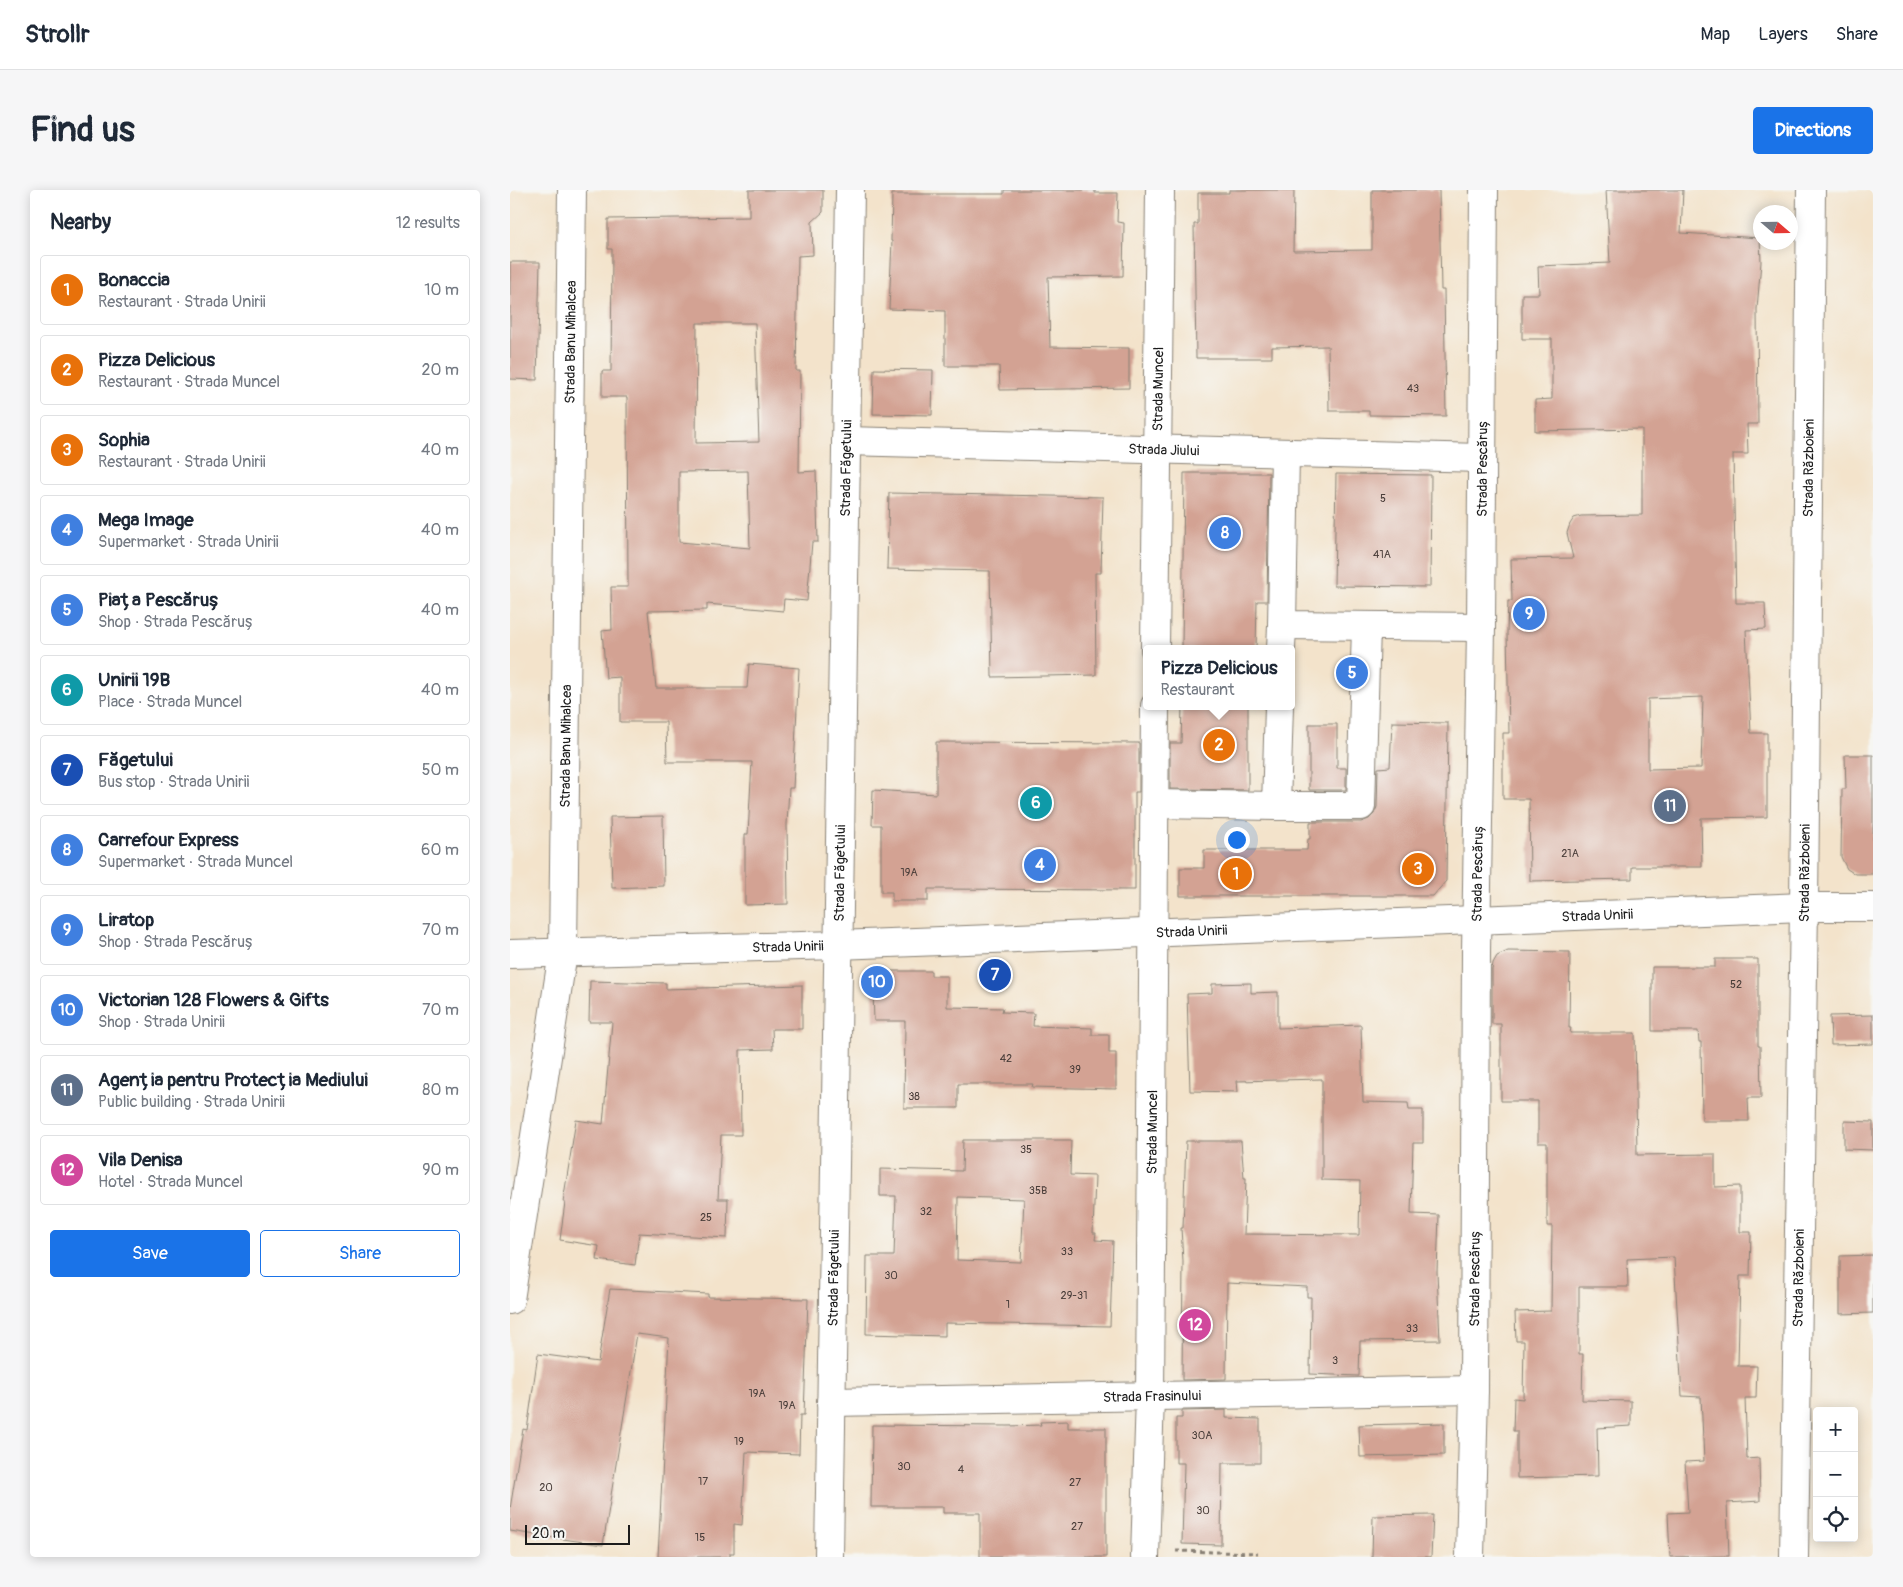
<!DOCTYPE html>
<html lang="en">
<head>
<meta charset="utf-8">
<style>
	body { margin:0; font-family:Pangolin,sans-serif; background:#f6f6f7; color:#1f2937 }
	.controls { position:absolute; right:15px; bottom:15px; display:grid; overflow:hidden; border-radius:5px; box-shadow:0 2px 12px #0003 }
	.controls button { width:45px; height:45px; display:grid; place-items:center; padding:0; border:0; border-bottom:1px solid #e0e1e3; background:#fff; color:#1f2937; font:25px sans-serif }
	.compass { position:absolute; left:1243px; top:15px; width:45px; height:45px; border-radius:50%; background:#fff; box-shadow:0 2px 12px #0003; rotate:110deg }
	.scale { position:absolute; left:15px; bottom:12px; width:105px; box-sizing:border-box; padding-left:5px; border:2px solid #1c1c1c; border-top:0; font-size:14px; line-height:18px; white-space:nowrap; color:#1c1c1c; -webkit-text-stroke:4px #f6f6f2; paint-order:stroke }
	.you { position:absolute; left:726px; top:649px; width:18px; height:18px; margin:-12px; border:4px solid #fff; border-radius:50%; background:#1a73e8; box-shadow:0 0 0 8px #1a73e833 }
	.badge { display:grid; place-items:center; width:32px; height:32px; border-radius:50%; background:#1a73e8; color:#fff; font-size:16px; font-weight:700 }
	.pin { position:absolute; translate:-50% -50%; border:2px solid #fff; box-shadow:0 1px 5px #0006 }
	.popup { position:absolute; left:633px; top:455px; width:152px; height:65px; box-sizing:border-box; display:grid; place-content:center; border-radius:5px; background:#fff; filter:drop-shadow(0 1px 4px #0005); font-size:16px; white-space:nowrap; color:#747a83 }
	.popup b { font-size:19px; color:#1f2937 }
	.popup::after { content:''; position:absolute; left:50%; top:100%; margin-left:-10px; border:10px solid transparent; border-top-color:#fff }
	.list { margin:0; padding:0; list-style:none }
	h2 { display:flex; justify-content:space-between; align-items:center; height:65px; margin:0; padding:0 20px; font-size:21px }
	h2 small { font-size:16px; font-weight:400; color:#747a83 }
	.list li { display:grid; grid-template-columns:32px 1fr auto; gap:15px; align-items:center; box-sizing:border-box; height:70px; margin:0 10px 10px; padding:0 10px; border:1px solid #e0e1e3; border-radius:5px }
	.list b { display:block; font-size:19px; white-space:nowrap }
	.list p { margin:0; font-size:16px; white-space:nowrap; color:#747a83 }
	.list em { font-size:16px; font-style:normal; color:#747a83 }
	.actions { display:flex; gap:10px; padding:15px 20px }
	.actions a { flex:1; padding:11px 0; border:1px solid #1a73e8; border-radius:5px; text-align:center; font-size:18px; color:#1a73e8 }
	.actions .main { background:#1a73e8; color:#fff }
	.icon { flex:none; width:28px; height:28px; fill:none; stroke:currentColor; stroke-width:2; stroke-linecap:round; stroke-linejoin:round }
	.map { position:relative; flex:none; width:1363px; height:1367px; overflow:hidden; border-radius:5px }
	header { display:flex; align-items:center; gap:30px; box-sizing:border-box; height:70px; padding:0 25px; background:#fff; border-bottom:1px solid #e0e1e3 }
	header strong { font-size:24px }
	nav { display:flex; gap:28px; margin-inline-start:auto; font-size:18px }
	.intro { display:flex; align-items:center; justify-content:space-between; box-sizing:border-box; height:120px; padding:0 30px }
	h1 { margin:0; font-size:35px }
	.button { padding:12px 22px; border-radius:5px; background:#1a73e8; color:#fff; font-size:18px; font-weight:700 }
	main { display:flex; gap:30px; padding:0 30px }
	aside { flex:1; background:#fff; border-radius:5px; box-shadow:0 2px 12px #0003 }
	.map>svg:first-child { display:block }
	.building { fill:#d3a293; fill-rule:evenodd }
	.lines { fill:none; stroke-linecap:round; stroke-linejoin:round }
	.minor-casing { stroke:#888074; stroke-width:30 }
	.path { stroke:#888074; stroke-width:3; stroke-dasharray:4 4; stroke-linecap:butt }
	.minor { stroke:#fff; stroke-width:28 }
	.labels { text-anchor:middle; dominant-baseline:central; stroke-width:5; stroke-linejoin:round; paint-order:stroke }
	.number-label { font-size:11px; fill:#4a3e3a }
	.street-label { font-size:14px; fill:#1c1c1c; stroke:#f6f6f2 }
</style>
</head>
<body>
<header>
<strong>Strollr</strong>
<nav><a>Map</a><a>Layers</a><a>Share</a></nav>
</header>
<div class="intro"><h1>Find us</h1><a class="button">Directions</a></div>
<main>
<aside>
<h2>Nearby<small>12 results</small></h2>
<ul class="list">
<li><span class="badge" style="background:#e8710a">1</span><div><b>Bonaccia</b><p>Restaurant · Strada Unirii</p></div><em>10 m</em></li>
<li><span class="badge" style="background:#e8710a">2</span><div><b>Pizza Delicious</b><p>Restaurant · Strada Muncel</p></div><em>20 m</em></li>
<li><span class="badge" style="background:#e8710a">3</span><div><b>Sophia</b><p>Restaurant · Strada Unirii</p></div><em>40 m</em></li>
<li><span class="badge" style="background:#3f7fe0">4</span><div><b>Mega Image</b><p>Supermarket · Strada Unirii</p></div><em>40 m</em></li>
<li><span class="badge" style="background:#3f7fe0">5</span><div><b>Piața Pescăruș</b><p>Shop · Strada Pescăruș</p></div><em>40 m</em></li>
<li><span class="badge" style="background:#0f9aa8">6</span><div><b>Unirii 19B</b><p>Place · Strada Muncel</p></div><em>40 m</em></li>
<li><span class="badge" style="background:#1a4fb4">7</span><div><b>Făgetului</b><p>Bus stop · Strada Unirii</p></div><em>50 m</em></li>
<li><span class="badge" style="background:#3f7fe0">8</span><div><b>Carrefour Express</b><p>Supermarket · Strada Muncel</p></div><em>60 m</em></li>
<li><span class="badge" style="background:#3f7fe0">9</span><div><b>Liratop</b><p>Shop · Strada Pescăruș</p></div><em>70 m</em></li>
<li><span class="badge" style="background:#3f7fe0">10</span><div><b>Victorian 128 Flowers &amp; Gifts</b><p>Shop · Strada Unirii</p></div><em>70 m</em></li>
<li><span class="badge" style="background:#5c6f8a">11</span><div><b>Agenția pentru Protecția Mediului</b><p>Public building · Strada Unirii</p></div><em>80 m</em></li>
<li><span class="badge" style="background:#d1479c">12</span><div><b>Vila Denisa</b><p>Hotel · Strada Muncel</p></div><em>90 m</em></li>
</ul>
<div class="actions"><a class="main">Save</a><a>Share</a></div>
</aside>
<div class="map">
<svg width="1363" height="1367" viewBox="0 0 1363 1367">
	<rect width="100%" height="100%" fill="#f6f6f2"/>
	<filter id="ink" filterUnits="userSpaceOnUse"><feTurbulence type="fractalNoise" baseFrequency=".02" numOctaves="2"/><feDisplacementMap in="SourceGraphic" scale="10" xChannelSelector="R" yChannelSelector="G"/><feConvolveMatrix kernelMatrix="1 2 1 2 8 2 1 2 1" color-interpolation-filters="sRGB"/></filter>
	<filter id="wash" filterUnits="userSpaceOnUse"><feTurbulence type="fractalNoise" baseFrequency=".0096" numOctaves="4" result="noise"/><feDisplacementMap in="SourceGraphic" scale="20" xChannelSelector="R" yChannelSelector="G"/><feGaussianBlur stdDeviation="1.12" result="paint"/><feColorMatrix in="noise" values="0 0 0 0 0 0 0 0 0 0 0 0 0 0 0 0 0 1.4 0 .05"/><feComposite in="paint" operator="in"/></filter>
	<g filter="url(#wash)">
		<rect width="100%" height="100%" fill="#f3e3cb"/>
		<g id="blocks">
			<path class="building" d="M 239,0 L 313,0 L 313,22 L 302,32 L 303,65 L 288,66 L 286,181 L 290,181 L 289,282 L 306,281 L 308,352 L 302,352 L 297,411 L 274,409 L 273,421 L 197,414 L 197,420 L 138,421 L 146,498 L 237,498 L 239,474 L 289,478 L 283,598 L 279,598 L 277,634 L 278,714 L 235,715 L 235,644 L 238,644 L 242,572 L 157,572 L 156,532 L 110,532 L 110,487 L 96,488 L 92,441 L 102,440 L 101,397 L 118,397 L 117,207 L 92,207 L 92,181 L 101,181 L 102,59 L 98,59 L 98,29 L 239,27 ZM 187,133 L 245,133 L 249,252 L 186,253 ZM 238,281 L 240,358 L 169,352 L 169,282 Z
				M 494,0 L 585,0 L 585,3 L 608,3 L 607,32 L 614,33 L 613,86 L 538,87 L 540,157 L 619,158 L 619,198 L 490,200 L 489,176 L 435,176 L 435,121 L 379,119 L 382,51 L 381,51 L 382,4 L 494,4 Z
				M 719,0 L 784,0 L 783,61 L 862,60 L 862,0 L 929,0 L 931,100 L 934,100 L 936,226 L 859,225 L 859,221 L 819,221 L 818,156 L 762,157 L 762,168 L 686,168 L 684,34 L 688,34 L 688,3 L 719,3 Z
				M 1096,0 L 1173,0 L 1171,43 L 1250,48 L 1251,72 L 1247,119 L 1248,234 L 1237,234 L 1238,264 L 1223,264 L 1226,413 L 1255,413 L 1256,439 L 1236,440 L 1241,543 L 1257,543 L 1257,627 L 1191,628 L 1192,677 L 1122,677 L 1122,689 L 1020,691 L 1019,609 L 993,609 L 993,543 L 999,543 L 997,443 L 998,411 L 1002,411 L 1001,369 L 1063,368 L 1057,343 L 1060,334 L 1064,328 L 1071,326 L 1132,325 L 1132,239 L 1025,241 L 1025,210 L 1042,209 L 1042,149 L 1012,149 L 1012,104 L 1029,104 L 1028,76 L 1100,73 ZM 1193,507 L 1191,578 L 1138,579 L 1138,509 Z
				M 0,72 L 30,72 L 27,190 L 0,189 Z
				M 364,179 L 423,180 L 422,225 L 363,224 Z
				M 674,283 L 759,283 L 757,411 L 747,411 L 746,459 L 672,459 Z
				M 826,284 L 921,285 L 920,397 L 824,396 Z
				M 379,303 L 593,307 L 591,383 L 585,383 L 586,485 L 482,487 L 480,381 L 377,379 Z
				M 672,516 L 738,516 L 738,600 L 660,599 L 660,553 L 671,553 Z
				M 882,532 L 938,533 L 936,691 L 923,706 L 670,706 L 670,678 L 694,678 L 694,660 L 797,660 L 798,649 L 800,649 L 800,632 L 851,632 L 859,629 L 864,624 L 867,617 L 868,578 L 880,577 Z
				M 799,534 L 827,534 L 827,578 L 836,578 L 836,600 L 799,600 Z
				M 426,552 L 629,553 L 629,602 L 625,602 L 625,700 L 418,699 L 418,711 L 382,711 L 382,702 L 371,702 L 371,635 L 362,635 L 363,600 L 426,604 Z
				M 1335,565 L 1363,565 L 1363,684 L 1345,684 L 1337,679 L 1331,667 L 1332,599 L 1336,599 Z
				M 153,626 L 154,696 L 102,698 L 100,627 Z
				M 998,761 L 1060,762 L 1059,838 L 1061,838 L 1060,843 L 1125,843 L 1127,965 L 1205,964 L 1205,997 L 1230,996 L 1230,1042 L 1241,1042 L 1240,1086 L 1230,1086 L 1228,1176 L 1247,1176 L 1246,1208 L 1235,1208 L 1237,1269 L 1249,1268 L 1250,1311 L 1217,1313 L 1219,1366 L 1160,1367 L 1158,1323 L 1178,1322 L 1175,1272 L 1194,1271 L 1191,1207 L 1172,1206 L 1164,1067 L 1117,1069 L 1118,1097 L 1069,1097 L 1069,1164 L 1073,1164 L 1072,1210 L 1121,1211 L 1121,1236 L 1087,1238 L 1088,1286 L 1007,1288 L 1007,1241 L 1003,1241 L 1004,1208 L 1013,1209 L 1014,1151 L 1006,1151 L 1005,1122 L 1041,1121 L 1042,1036 L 1037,1036 L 1037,953 L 1028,953 L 1028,911 L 991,911 L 991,834 L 982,834 L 982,780 L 983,773 L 987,766 Z
				M 1205,769 L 1248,769 L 1248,856 L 1250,856 L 1251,908 L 1238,908 L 1239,931 L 1192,931 L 1191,852 L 1189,852 L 1188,841 L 1142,841 L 1142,777 L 1205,777 Z
				M 381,781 L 421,781 L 421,786 L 437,786 L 437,817 L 493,818 L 492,822 L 524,823 L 523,836 L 582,838 L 582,845 L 599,845 L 599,863 L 606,863 L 606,899 L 522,897 L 523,894 L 448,894 L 448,918 L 394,918 L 395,831 L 364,831 L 363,801 L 372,787 Z
				M 80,791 L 156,793 L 156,799 L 292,795 L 292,839 L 262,839 L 263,859 L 230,860 L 231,945 L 211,945 L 208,1009 L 218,1009 L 217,1048 L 129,1043 L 125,1075 L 87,1070 L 89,1056 L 50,1050 L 55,1012 L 53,1012 L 66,930 L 93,934 L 102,832 L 79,832 Z
				M 741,793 L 741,803 L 768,802 L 768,838 L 851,835 L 853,912 L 898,913 L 899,920 L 913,920 L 913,953 L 903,953 L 901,1024 L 929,1025 L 927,1082 L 930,1150 L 850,1151 L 849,1186 L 800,1184 L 801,1107 L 797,1107 L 797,1097 L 717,1093 L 716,1189 L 672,1190 L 673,1071 L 671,1038 L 673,1038 L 676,951 L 731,951 L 734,988 L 736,988 L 734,1044 L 849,1045 L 850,991 L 812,990 L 812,889 L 727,891 L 728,902 L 680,901 L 677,804 L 702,803 L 702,794 Z
				M 1363,825 L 1363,854 L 1321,855 L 1320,826 Z
				M 1334,931 L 1363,932 L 1363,960 L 1334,959 Z
				M 453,950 L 561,950 L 560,985 L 585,986 L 583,1043 L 586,1043 L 585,1050 L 603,1051 L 600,1136 L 435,1133 L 435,1146 L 356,1144 L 357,1066 L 384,1066 L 386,1006 L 370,1006 L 370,979 L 452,981 ZM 448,1007 L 514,1009 L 511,1072 L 447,1070 Z
				M 1363,1065 L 1363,1123 L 1330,1124 L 1330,1066 Z
				M 100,1099 L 198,1104 L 198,1107 L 298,1109 L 294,1225 L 290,1225 L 289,1264 L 236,1262 L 232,1335 L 224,1334 L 224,1363 L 220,1363 L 220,1367 L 148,1367 L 159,1148 L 127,1144 L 93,1355 L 0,1341 L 0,1319 L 13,1239 L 17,1240 L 28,1164 L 88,1172 Z
				M 716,1220 L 716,1228 L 750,1229 L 750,1273 L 712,1273 L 711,1355 L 672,1354 L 674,1273 L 666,1273 L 666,1228 L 672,1228 L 672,1221 Z
				M 558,1231 L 558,1238 L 596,1238 L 596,1367 L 470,1367 L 470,1323 L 433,1323 L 433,1317 L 361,1317 L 362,1235 L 498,1236 L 531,1235 L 530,1232 Z
				M 934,1233 L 934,1265 L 850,1267 L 849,1235 Z
				M 923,1325 L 921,1367 L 862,1367 L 863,1326 Z"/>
		</g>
	</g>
	<g filter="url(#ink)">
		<use href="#blocks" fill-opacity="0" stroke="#888074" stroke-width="1"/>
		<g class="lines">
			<defs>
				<g id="minor">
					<path id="s1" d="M 336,251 L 972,268"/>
					<path d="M 775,263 L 772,435 L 971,437"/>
					<path id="s2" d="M 645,459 L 650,0"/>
					<path d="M 771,459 L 772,435"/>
					<path d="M 644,614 L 766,616 L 769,516"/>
					<path d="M 766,616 L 851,616 L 856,436"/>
					<path id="s3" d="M 0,764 L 328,755 L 1294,717 L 1363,717"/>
					<path id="s4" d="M 0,1110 L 53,762 L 62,0"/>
					<path id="s5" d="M 321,1212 L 964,1200"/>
					<path id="s6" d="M 319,1367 L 340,0"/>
					<path id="s7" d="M 635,1367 L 640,1206 L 645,516"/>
					<path id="s8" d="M 960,1367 L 964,1200 L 966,762 L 971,437 L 974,0"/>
					<path id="s9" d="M 1284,1367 L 1294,717 L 1301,0"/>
				</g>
			</defs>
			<use href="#minor" class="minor-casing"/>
			<path class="path" d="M 666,1361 L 748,1363"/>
			<use href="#minor" class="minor"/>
		</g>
	</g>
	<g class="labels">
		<g class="number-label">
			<text x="903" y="198">43</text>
			<text x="873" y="308">5</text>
			<text x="872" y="364">41A</text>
			<text x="1060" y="663">21A</text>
			<text x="399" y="682">19A</text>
			<text x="1226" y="794">52</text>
			<text x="496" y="868">42</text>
			<text x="565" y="879">39</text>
			<text x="404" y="906">38</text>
			<text x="516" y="959">35</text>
			<text x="528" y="1000">35B</text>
			<text x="416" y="1021">32</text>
			<text x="196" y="1027">25</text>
			<text x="557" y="1061">33</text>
			<text x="381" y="1085">30</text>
			<text x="564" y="1105">29-31</text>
			<text x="498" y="1114">1</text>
			<text x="902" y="1138">33</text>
			<text x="825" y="1170">3</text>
			<text x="247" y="1203">19A</text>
			<text x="277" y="1215">19A</text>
			<text x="692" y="1245">30A</text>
			<text x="229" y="1251">19</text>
			<text x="394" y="1276">30</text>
			<text x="451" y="1279">4</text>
			<text x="193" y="1291">17</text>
			<text x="565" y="1292">27</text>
			<text x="36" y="1297">20</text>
			<text x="693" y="1320">30</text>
			<text x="567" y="1336">27</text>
			<text x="190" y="1347">15</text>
		</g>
		<g class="street-label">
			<text stroke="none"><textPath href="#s4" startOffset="962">Strada Banu Mihalcea</textPath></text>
			<text stroke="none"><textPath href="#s2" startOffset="260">Strada Muncel</textPath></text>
			<text stroke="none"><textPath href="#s1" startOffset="318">Strada Jiului</textPath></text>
			<text stroke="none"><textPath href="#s6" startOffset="1089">Strada Făgetului</textPath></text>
			<text stroke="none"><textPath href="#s8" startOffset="1089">Strada Pescăruș</textPath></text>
			<text stroke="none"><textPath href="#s9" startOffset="1089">Strada Războieni</textPath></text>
			<text stroke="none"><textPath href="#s4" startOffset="558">Strada Banu Mihalcea</textPath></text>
			<text stroke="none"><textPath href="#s6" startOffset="684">Strada Făgetului</textPath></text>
			<text stroke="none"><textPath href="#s8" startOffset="684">Strada Pescăruș</textPath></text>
			<text stroke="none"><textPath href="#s9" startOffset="684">Strada Războieni</textPath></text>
			<text stroke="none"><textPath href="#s3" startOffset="1088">Strada Unirii</textPath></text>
			<text stroke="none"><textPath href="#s3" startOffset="682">Strada Unirii</textPath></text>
			<text stroke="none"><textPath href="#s3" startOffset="278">Strada Unirii</textPath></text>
			<text stroke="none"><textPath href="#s7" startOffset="425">Strada Muncel</textPath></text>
			<text stroke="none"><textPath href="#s6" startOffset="279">Strada Făgetului</textPath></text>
			<text stroke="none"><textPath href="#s8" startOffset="279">Strada Pescăruș</textPath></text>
			<text stroke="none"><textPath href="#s9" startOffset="279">Strada Războieni</textPath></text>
			<text stroke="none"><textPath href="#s5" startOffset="321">Strada Frasinului</textPath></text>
		</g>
	</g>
</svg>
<div class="controls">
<button>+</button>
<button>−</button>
<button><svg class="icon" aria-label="locate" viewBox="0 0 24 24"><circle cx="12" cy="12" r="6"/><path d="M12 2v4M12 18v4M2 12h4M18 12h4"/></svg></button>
</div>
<svg class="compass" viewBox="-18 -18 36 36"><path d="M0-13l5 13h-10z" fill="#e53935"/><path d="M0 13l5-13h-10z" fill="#747a83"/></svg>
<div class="scale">20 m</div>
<div class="you"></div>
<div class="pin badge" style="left:726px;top:684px;background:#e8710a">1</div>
<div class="pin badge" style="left:709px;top:555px;background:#e8710a">2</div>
<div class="popup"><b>Pizza Delicious</b>Restaurant</div>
<div class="pin badge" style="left:908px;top:679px;background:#e8710a">3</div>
<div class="pin badge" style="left:530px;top:675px;background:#3f7fe0">4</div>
<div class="pin badge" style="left:842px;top:483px;background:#3f7fe0">5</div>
<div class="pin badge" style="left:526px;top:613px;background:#0f9aa8">6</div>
<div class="pin badge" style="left:485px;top:785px;background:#1a4fb4">7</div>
<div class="pin badge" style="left:715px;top:343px;background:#3f7fe0">8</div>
<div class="pin badge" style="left:1019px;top:424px;background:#3f7fe0">9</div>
<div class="pin badge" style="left:367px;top:792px;background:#3f7fe0">10</div>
<div class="pin badge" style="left:1160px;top:616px;background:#5c6f8a">11</div>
<div class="pin badge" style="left:685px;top:1135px;background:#d1479c">12</div>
</div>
</main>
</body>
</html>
